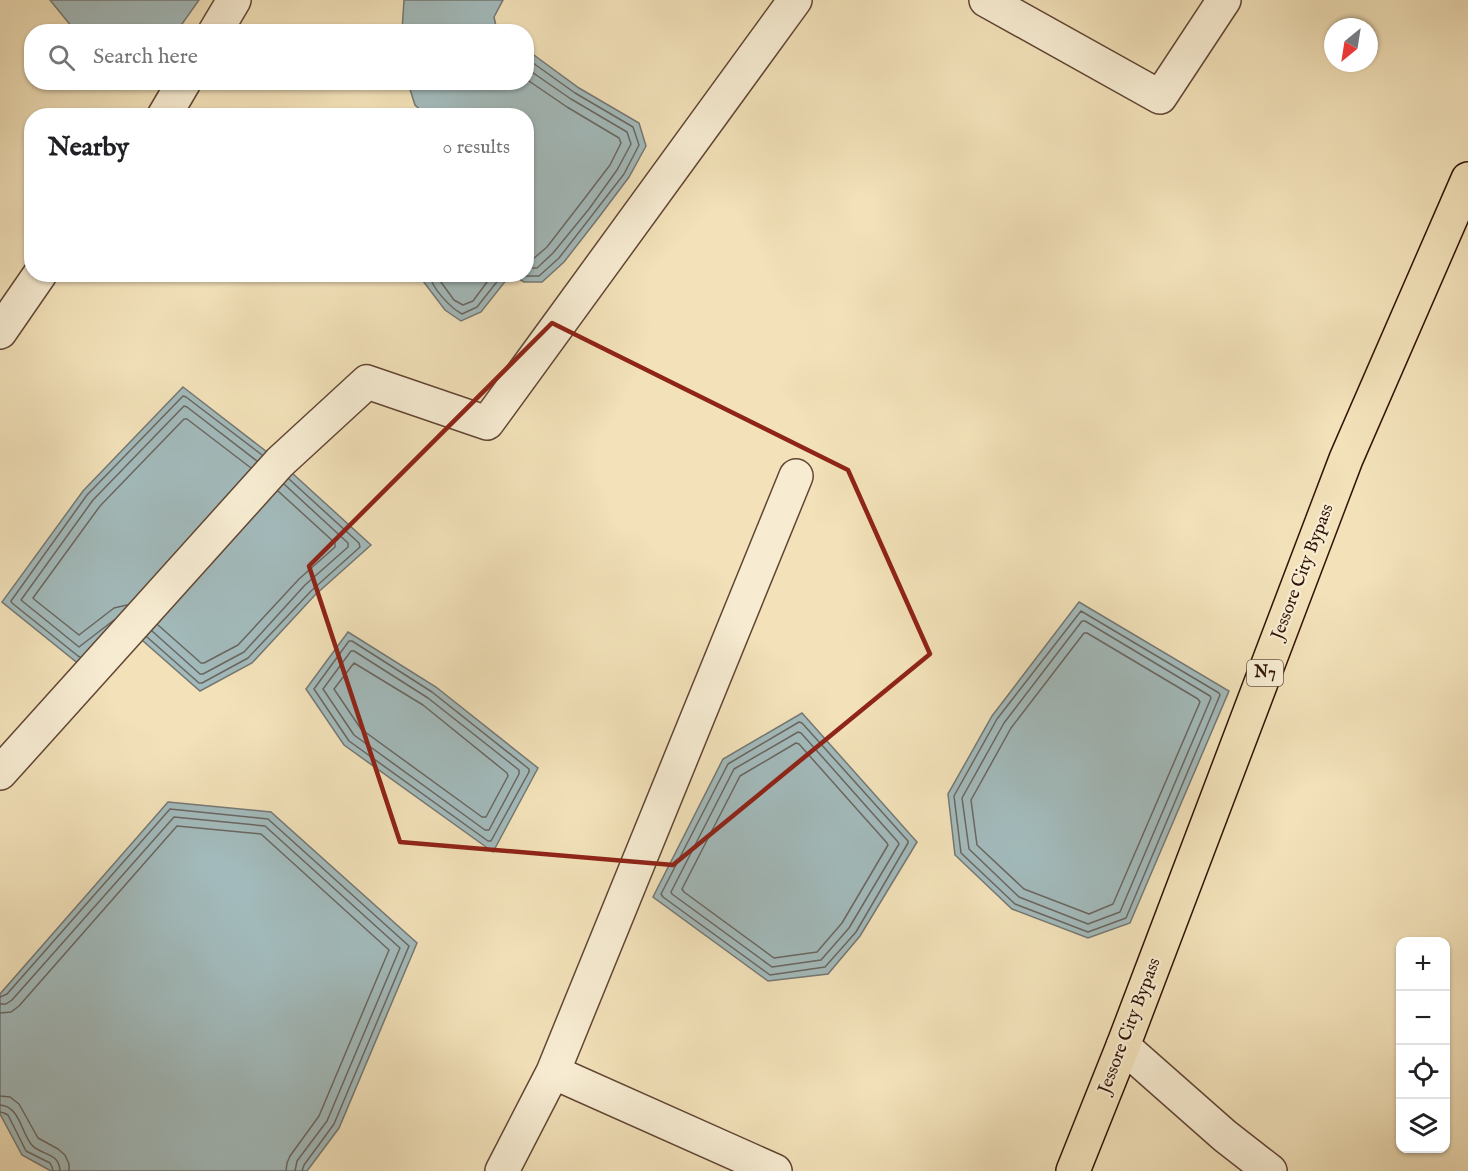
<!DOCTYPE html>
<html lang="en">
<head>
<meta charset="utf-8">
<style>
	body { margin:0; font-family:"IM FELL English",serif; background:#f2f2f2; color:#202124 }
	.controls { position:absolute; right:18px; bottom:18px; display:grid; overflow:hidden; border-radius:12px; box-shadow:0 2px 4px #0004 }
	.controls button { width:54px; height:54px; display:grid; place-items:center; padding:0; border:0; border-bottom:2px solid #e0e0e0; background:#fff; color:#202124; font:30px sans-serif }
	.compass { position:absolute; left:1324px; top:18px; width:54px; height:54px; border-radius:50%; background:#fff; box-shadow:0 2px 4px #0004; rotate:210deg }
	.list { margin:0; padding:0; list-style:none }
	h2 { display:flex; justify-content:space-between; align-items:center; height:78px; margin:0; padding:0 24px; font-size:26px }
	h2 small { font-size:20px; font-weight:400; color:#757577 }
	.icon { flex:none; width:33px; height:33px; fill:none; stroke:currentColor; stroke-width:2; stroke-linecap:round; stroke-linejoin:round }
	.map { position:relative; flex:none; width:1468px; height:1171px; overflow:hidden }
	.search { position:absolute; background:#fff; box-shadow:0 2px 4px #0004; left:24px; top:24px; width:510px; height:66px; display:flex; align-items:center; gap:15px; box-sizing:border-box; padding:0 21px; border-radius:24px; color:#757577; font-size:22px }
	.panel { position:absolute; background:#fff; box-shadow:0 2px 4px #0004; left:24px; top:108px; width:510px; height:174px; border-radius:24px }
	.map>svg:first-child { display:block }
	.water { fill:#a2babb; stroke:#757773; stroke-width:1.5 }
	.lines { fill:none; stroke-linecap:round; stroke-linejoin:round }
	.shore { stroke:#6a6661; stroke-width:1.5 }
	.minor-casing { stroke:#624634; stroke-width:36 }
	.highway-casing { stroke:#321307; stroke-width:36 }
	.minor { stroke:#f7ecd2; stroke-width:33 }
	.highway { stroke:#f2e1b9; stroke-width:33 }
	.marked { fill:none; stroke:#8f2418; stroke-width:4.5; stroke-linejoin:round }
	.labels { text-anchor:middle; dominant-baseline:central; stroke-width:4.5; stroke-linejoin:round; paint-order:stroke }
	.shield { fill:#f7ecd2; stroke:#6d5444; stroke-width:1.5 }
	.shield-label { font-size:16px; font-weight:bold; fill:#321307 }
	.street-label { font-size:18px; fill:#321307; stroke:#f7ecd2 }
</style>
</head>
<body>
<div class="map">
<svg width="1468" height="1171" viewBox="0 0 1468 1171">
	<rect width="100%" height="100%" fill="#f2e1b9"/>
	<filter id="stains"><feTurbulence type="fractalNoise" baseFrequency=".00333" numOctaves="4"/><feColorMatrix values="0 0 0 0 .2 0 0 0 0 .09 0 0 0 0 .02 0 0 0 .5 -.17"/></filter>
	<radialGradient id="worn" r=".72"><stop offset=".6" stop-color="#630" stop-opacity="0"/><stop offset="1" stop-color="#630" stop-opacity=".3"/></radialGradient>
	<path class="water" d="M 50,0 L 199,0 L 177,31 L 76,32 Z
		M 404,0 L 503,0 L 494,17 L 496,26 L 504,31 L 402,31 Z
		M 527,50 L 579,88 L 639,123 L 646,146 L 629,177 L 599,217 L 564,262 L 542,282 L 524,282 L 514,276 L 507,279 L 481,312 L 461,321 L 445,310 L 423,281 L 424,275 L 526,274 L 526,116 L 426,115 L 415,105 L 408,83 L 526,82 Z
		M 183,387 L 280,462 L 371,545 L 315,595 L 252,663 L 200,691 L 127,627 L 80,665 L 2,602 L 83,491 Z
		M 1079,602 L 1229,691 L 1130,923 L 1088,938 L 1012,909 L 955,855 L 948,794 L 992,716 Z
		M 348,632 L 436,687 L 538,768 L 493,852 L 344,745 L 306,689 Z
		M 802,713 L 917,842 L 860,936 L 828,974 L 768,981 L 653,897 L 723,759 Z
		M 168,802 L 271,812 L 417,943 L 339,1128 L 307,1171 L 51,1171 L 22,1155 L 0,1114 L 0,994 Z"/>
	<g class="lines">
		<path class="shore" d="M 526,68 L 571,99 L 627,132 L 631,144 L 617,170 L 589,209 L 553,253 L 537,268 L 526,268
			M 526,79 L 567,107 L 619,138 L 621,143 L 610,165 L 581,203 L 547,247 L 533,259 L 526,257
			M 430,274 C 430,287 451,308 462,314 L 477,307 L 503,274
			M 437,274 L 438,278 L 454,300 L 463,305 L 473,301 L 493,274
			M 523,274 L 526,276 L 539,276 L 559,258 L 624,174 L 639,145 L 633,127 L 575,93 L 526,58
			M 127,605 L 114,608 L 79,635 L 35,600 L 33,598 L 100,506 L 184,419 L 187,419 L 251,468
			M 1081,611 L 1219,693 L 1220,695 L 1126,918 L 1088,932 L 1015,904 L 961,853 L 954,796 L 997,719 Z
			M 114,620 L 79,647 L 21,600 L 93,500 L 184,406 L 187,407 L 257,461
			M 1082,621 L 1085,621 L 1210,696 L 1211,698 L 1120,912 L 1088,924 L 1019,897 L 969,849 L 962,798 L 1004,723 Z
			M 158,625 L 201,663 L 204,663 L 238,645 L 299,579 L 335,547 L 335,543 L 278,491
			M 152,631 L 200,674 L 203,674 L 244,652 L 305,585 L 348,547 L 348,543 L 284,484
			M 1084,633 L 1087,633 L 1198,699 L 1200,702 L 1113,904 L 1089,914 L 1024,889 L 977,845 L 971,800 L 1011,728 Z
			M 147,637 L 199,683 L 202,683 L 248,658 L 311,591 L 360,547 L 359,543 L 289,479
			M 349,641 L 352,641 L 432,692 L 529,769 L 529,772 L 491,841 L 488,841 L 349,741 L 314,689 Z
			M 351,651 L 354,651 L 428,698 L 519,770 L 519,774 L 489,830 L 485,830 L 354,735 L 323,689 Z
			M 80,657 L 78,656 L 12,603 L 11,601 L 87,495 L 183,396 L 186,397 L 262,455
			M 354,663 L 423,705 L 507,773 L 508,776 L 486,817 L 482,817 L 361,729 L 334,689 Z
			M 799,722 L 802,723 L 908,841 L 908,843 L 856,932 L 825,967 L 770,975 L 663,897 L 661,894 L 728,764 Z
			M 798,732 L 801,733 L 898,842 L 899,844 L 849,928 L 821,960 L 772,967 L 672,894 L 671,892 L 734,769 Z
			M 796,743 L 799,744 L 887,843 L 888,845 L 842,923 L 817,952 L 774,958 L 684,892 L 682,889 L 740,776 Z
			M 0,997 L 7,994 L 170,809 L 268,819 L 409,946 L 334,1124 L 304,1165 L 302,1171
			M 0,1004 L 6,1004 L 12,1000 L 174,817 L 265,826 L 400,948 L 327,1121 L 297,1161 L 295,1171
			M 0,1013 L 11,1012 L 19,1006 L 177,826 L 261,834 L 389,950 L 319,1116 L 290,1156 L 287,1163 L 286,1171
			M 0,1096 L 10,1097 L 19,1104 L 38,1138 L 58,1149 L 65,1155 L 69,1164 L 69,1171
			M 0,1105 C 19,1106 21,1131 31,1144 C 40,1156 59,1151 60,1171
			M 0,1112 L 4,1113 L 8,1115 L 26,1151 L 50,1163 L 52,1167 L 53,1171"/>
		<defs>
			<path id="minor" d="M 986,0 L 1160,97 L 1224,0
				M 215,32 L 234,0
				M 164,116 L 184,82
				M 0,332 L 40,274
				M 0,773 L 280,462 L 367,382 L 487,423 L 795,0
				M 1123,1046 L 1225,1136 L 1270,1171
				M 553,1072 L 775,1171
				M 502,1171 L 553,1072 L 796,476"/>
			<path id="highway" d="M 1073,1171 L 1123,1046 L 1346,459 L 1468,179"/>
		</defs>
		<use href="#minor" class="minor-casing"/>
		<use href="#highway" class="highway-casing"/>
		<use href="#minor" class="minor"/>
		<use href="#highway" class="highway"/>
	</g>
	<path class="marked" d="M 552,323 L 848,470 L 930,654 L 673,865 L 400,842 L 309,566 Z"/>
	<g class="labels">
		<rect class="shield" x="1247" y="660" width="36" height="26" rx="4.5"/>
		<g class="shield-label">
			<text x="1265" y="673">N7</text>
		</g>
		<g class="street-label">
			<text transform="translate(1303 572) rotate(-69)">Jessore City Bypass</text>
			<text transform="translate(1130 1026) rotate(-69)">Jessore City Bypass</text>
		</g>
	</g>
	<rect width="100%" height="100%" filter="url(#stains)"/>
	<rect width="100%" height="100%" fill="url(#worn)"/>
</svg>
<div class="controls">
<button>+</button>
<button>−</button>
<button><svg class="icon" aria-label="locate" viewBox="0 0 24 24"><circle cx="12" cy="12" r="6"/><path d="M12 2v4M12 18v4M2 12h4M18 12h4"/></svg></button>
<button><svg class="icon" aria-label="layers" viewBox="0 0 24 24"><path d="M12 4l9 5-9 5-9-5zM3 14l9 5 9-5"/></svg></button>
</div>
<svg class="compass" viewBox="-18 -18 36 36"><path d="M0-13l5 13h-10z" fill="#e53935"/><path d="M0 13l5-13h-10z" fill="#757577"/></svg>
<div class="search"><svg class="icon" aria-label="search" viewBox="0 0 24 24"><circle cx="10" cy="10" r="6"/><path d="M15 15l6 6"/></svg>Search here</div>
<section class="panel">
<h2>Nearby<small>0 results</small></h2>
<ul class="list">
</ul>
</section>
</div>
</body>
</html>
